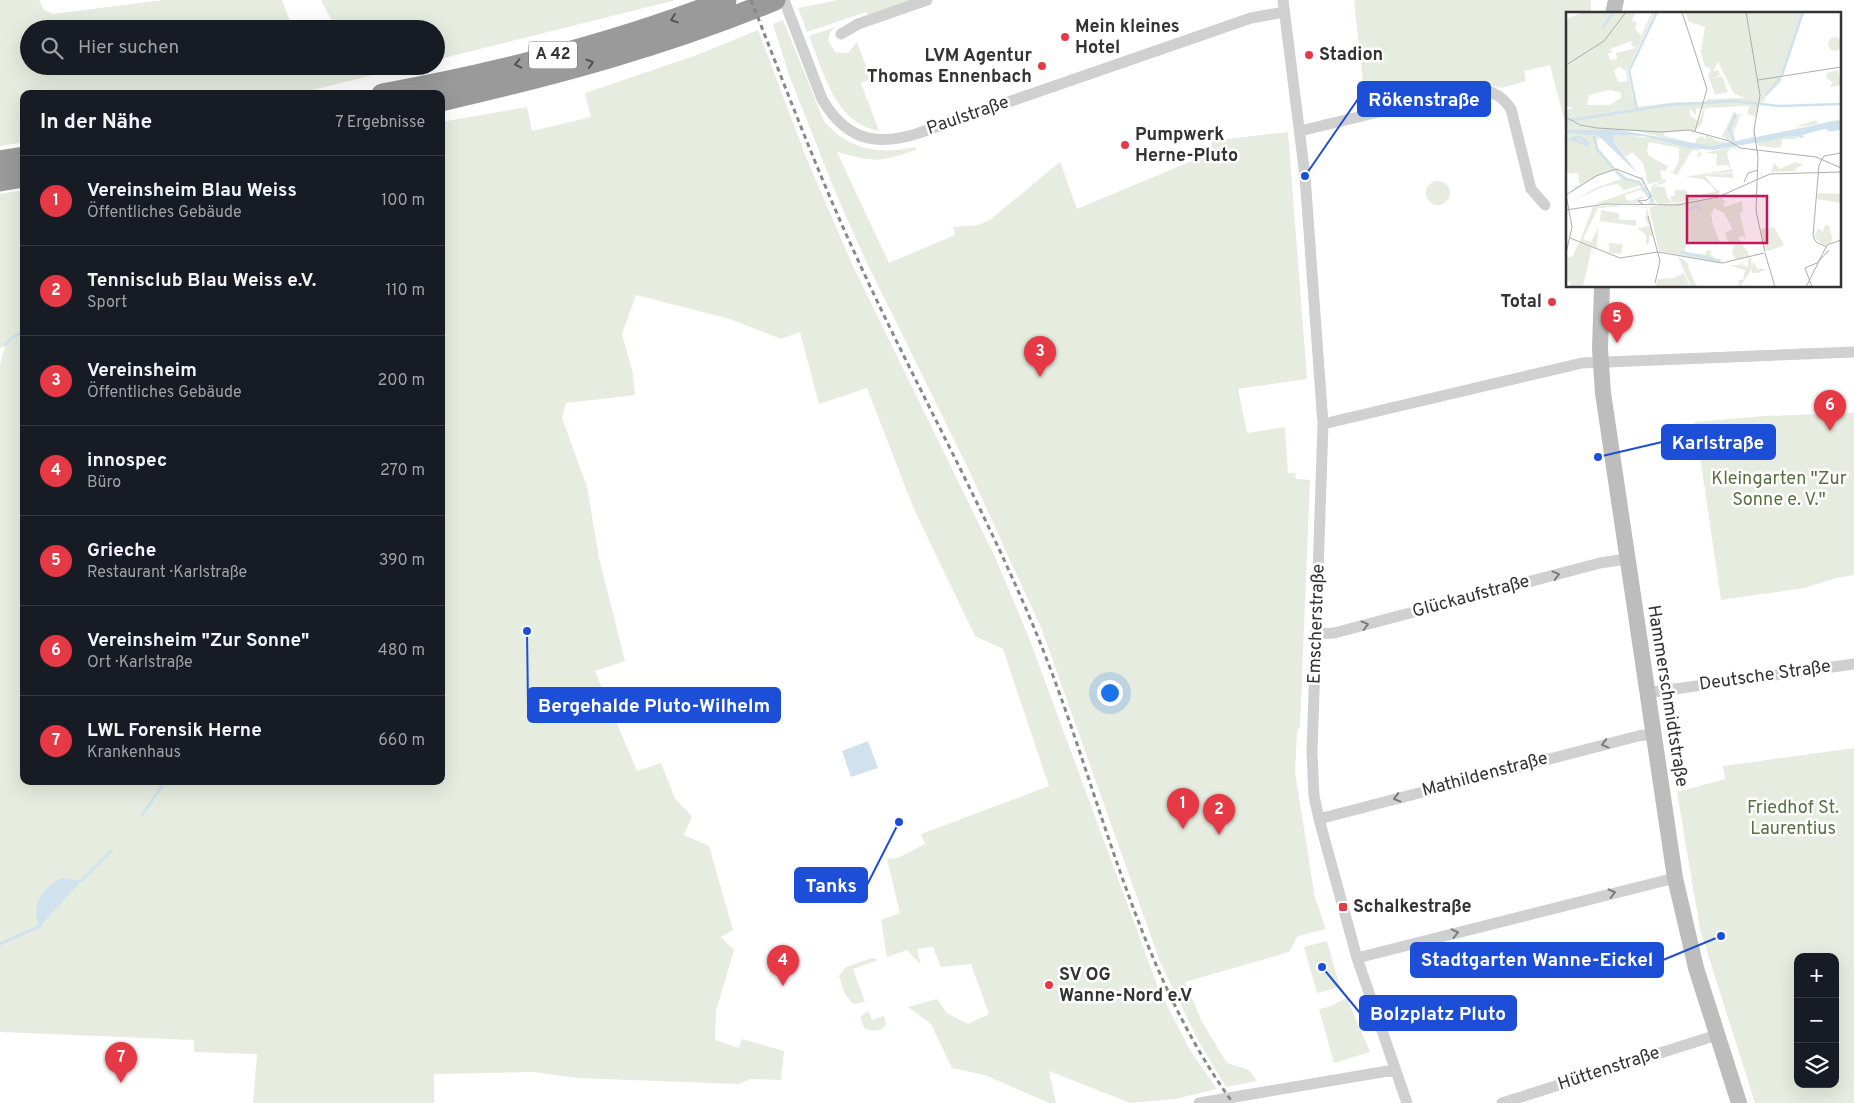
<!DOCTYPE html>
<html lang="de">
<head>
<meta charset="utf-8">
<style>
	body { margin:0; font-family:Overpass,sans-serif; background:#242831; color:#f1f3f6 }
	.controls { position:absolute; right:15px; bottom:15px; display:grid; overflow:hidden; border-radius:10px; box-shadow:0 5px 20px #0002 }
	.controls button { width:45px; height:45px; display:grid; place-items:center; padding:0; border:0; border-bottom:1px solid #363941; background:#171b24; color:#f1f3f6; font:25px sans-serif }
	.you { position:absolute; left:1109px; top:692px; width:18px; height:18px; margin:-12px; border:4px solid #fff; border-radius:50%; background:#1a73e8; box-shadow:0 0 0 8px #1a73e833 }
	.badge { display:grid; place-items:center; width:32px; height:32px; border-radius:50%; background:#e63946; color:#fff; font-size:16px; font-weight:700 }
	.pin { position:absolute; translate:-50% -41px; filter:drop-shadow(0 1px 2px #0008) }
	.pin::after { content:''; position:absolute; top:26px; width:18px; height:15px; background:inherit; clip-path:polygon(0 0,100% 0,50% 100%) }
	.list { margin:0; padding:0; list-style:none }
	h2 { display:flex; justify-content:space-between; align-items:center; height:65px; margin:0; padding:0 20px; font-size:21px }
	h2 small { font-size:16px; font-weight:400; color:#9ea1a6 }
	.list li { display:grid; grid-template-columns:32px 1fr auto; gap:15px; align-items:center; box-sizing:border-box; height:90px; padding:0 20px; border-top:1px solid #363941 }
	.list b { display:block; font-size:19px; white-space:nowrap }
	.list p { margin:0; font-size:16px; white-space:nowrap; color:#9ea1a6 }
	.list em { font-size:16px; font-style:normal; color:#9ea1a6 }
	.icon { flex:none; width:28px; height:28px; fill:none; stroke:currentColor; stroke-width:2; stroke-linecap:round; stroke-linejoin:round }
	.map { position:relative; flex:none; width:1854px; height:1103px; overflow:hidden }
	.search { position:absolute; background:#171b24; box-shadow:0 5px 20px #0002; left:20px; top:20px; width:425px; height:55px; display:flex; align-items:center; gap:12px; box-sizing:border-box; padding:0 18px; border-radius:28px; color:#9ea1a6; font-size:19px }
	.panel { position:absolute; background:#171b24; box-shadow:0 5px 20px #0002; left:20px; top:90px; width:425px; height:695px; border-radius:10px }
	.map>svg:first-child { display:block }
	.green { fill:#e6ecdf; fill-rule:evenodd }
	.water { fill:#cfe2ee }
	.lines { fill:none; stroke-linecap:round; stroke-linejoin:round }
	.stream { stroke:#cfe2ee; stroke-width:3 }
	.street { stroke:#d0d0d0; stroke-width:11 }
	.secondary { stroke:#bdbdbd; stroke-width:16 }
	.highway { stroke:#9a9a9a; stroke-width:21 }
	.rail { stroke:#888; stroke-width:3; stroke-dasharray:5 4; stroke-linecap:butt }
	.oneway { stroke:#525252 }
	.oneway2 { stroke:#7a7a7a }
	.poi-dot { fill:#e63946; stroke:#fff; stroke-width:2 }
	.labels { text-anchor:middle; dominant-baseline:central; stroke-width:5; stroke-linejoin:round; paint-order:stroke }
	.shield { fill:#fff; stroke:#707070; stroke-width:1 }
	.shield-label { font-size:16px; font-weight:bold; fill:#333 }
	.poi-label { font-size:18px; font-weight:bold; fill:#333; stroke:#fff; text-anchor:start }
	.street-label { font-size:18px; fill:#333; stroke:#fff }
	.park-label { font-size:18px; fill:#56703f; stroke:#fff }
	.inset-river { fill:none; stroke:#cfe2ee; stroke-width:2.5 }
	.inset-road { fill:none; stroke:#adadad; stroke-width:1 }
	.view { fill:#c2185b; fill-opacity:0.15; stroke:#c2185b; stroke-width:2.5 }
	.inset-edge { fill:none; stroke:#333; stroke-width:2.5 }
	.leader { fill:none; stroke:#1d4ed8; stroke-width:2 }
	.callout-dot { fill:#1d4ed8; stroke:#fff; stroke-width:2 }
	.callout { fill:#1d4ed8; stroke:#1d4ed8; stroke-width:2 }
	.callout-label { font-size:19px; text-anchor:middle; font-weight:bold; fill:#fff }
</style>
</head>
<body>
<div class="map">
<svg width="1854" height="1103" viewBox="0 0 1854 1103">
	<rect width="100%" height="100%" fill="#fff"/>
	<path class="green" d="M 0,0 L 39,0 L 44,10 L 53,14 L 163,0 L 282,0 L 293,29 L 29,29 L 29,66 L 410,66 L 296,94 L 24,94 L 24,142 L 0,146 Z
		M 321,0 L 676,0 L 436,60 L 436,29 L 336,29 Z
		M 839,0 L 912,0 L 868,15 L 866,12 L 807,32 L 798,8 Z
		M 1354,0 L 1591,0 L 1591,14 L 1568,14 L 1568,134 L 1550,65 L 1524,71 L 1526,81 L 1501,88 L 1479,81 L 1365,100 Z
		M 783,20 L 824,121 C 848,150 880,155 915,147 L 916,150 C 876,163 877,162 837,152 L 889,263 L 955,235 L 953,227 L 979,225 L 990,220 L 1060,162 L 1077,209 L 1213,152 L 1211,141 L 1288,132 L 1307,379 L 1238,389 L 1247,433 L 1285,427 L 1288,473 L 1295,473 L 1296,479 L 1310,480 L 1300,727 L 1297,732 L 1295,772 L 1315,898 L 1326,929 L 1298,936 L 1289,952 L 1185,982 L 1202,1022 L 1227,1063 L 1249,1070 L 1257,1081 L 1226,1087 L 1200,1044 L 1160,962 L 1042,630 L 968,468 L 865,259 L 834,189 L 789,75 L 773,24 Z
		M 836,27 L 830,32 L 828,40 L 835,52 L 848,53 L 857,42 L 871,79 L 861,83 L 879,131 C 834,122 824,73 809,36 Z
		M 758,30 L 806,157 L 852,264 L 995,557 L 1028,635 L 1159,990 L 1190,1050 L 1217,1089 L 1175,1099 L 1130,1103 L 1049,1071 L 1056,1103 L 1049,1103 L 985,1075 L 952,1068 L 931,1024 L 908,1007 L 937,999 L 947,1013 L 968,1024 L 989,1014 L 971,964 L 941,967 L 933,947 L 917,949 L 921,965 L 907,950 L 887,957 L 881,920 L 900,913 L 887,859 L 898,858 L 925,844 L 921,834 L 1049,786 L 1003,649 L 975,636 L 913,507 L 867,388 L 819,404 L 800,332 L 781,339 L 730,319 L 636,295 L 622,334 L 633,374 L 635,395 L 566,403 L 562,418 L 587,487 L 599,558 L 625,661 L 595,671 L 637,771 L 661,763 L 675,799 L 692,816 L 684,835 L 709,846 L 733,930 L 721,937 L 734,950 L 716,1011 L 715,1040 L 739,1048 L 742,1039 L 784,1051 L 781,1080 L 751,1079 L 739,1084 L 577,1078 L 533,1072 L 434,1074 L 434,1103 L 253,1103 L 257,1054 L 194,1052 L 194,1040 L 0,1032 L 0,364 L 5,346 L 0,348 L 0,194 L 24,190 L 24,781 L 441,781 L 441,122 L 527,107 L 532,131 L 591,117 L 585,93 L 697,55 Z
		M1426 193a12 12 0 1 1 24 0a12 12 0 1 1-24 0Z
		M 1854,413 L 1854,575 L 1836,578 L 1804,588 L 1721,600 L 1695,422 L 1764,416 Z
		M 1854,748 L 1854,1103 L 1755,1103 L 1700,929 L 1677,792 L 1725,779 L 1723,766 ZM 1798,957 L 1835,957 L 1835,1084 L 1798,1084 Z
		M 1327,941 L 1340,987 L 1317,993 L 1304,947 Z
		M 872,958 L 878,960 L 853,969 L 865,1002 L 853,1004 L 845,994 L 839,976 L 846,967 Z
		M 1347,998 L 1370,1052 L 1334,1063 L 1319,1009 L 1328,1007 Z
		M 868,1011 L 872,1020 L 884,1016 L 886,1025 C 880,1032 873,1031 865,1029 L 860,1017 Z"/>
	<path class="water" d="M 868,741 L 878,768 L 851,777 L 842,751 Z
		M 63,878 L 81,881 L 40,926 C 29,909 44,884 63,878 Z"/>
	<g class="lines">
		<path class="stream" d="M 5,345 L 13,337 L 24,332
			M 143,814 L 165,781
			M 81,881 L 111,851
			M 0,944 L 40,926"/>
		<path class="street" d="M 784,0 L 822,99 C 845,138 873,147 916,134 L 1251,18 L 1284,12
			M 1283,0 L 1305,176 L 1323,424 L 1312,752 L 1314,796 L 1319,819 L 1357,958 L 1407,1103
			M 841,34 L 858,24 L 927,0
			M 1300,131 L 1470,90 C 1488,89 1500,93 1511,109 L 1531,189 L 1545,205
			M 1323,424 L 1582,363 L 1854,352
			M 1317,634 L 1334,633 L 1600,563 L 1626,559
			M 1646,693 L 1854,664
			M 1319,819 L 1638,736 L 1652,734
			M 1357,958 L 1675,878
			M 1199,1103 L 1394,1070
			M 1502,1103 L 1717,1035"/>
		<path class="secondary" d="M 1613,14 L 1616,0
			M 1602,286 L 1600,349 L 1603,393 L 1675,878 L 1696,968 L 1739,1103"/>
		<path class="highway" d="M 382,94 C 498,73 616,43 726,0
			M 441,101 C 554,75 667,45 775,0
			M 0,161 L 24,157
			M 0,181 L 24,177"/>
		<path class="rail" d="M 751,0 C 785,86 818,174 857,258 C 914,383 982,503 1035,630 C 1100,786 1132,964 1233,1103"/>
	</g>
	<defs><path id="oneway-chevron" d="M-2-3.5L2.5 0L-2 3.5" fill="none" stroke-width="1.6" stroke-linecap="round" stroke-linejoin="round" transform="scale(1.25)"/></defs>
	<g class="oneway">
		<use href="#oneway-chevron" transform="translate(674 19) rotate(161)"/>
		<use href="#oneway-chevron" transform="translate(590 63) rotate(-17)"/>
		<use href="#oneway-chevron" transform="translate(518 64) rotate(167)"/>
	</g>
	<g class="oneway2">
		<use href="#oneway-chevron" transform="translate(1556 575) rotate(-15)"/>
		<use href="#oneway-chevron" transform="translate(1365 625) rotate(-15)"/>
		<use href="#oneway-chevron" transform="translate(1605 744) rotate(165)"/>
		<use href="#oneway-chevron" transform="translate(1397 798) rotate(165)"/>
		<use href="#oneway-chevron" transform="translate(1612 893) rotate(-14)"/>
		<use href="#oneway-chevron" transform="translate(1455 933) rotate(-14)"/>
	</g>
	<g class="poi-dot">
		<circle cx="1065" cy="37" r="5"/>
		<circle cx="1309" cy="55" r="5"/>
		<circle cx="1042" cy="66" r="5"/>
		<circle cx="1125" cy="145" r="5"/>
		<circle cx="1552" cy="302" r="5"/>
		<rect x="1338" y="902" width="10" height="10" rx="2.5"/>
		<circle cx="1049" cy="985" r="5"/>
	</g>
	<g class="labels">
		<rect class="shield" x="529" y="41.5" width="48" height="27" rx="4"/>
		<g class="shield-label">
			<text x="553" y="55">A 42</text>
		</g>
		<g class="poi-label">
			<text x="1075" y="27">Mein kleines<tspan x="1075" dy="21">Hotel</tspan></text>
			<text x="1319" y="55">Stadion</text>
			<text x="1032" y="56" text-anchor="end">LVM Agentur<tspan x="1032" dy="21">Thomas Ennenbach</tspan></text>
			<text x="1135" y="135">Pumpwerk<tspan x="1135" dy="21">Herne-Pluto</tspan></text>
			<text x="1542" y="302" text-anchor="end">Total</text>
			<text x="1353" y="907">Schalkestraße</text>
			<text x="1059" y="975">SV OG<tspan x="1059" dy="21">Wanne-Nord e.V</tspan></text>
		</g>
		<g class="street-label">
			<text transform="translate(968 116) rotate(-19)">Paulstraße</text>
			<text transform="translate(1471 597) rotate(-15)">Glückaufstraße</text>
			<text transform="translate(1317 624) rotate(-88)">Emscherstraße</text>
			<text transform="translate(1765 676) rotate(-8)">Deutsche Straße</text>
			<text transform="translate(1667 696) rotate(81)">Hammerschmidtstraße</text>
			<text transform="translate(1485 775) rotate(-15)">Mathildenstraße</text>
			<text transform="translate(1609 1069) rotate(-18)">Hüttenstraße</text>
		</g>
		<g class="park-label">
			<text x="1779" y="479">Kleingarten "Zur<tspan x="1779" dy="21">Sonne e. V."</tspan></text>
			<text x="1793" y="808">Friedhof St.<tspan x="1793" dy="21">Laurentius</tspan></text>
		</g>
	</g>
	<g transform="translate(1566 12)">
		<rect width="275" height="275" fill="#fff"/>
		<path d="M 18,0 L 70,0 L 66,8 L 71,11 L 69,16 L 75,24 L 86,0 L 89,0 L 61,59 L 67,86 L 69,85 L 72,95 L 111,90 L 139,91 L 138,96 L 141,87 L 179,86 L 168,82 L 152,50 L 147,59 L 152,58 L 154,63 L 146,67 L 156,64 L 162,80 L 149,83 L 142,63 L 145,59 L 143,55 L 139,55 L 135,40 L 139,15 L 123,10 L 119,0 L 237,0 L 214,71 L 200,84 L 197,91 L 194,90 L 190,105 L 181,102 L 183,94 L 139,96 L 136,112 L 130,118 L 138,96 L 130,97 L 130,103 L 124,97 L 124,104 L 133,109 L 129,119 L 119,117 L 128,120 L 126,123 L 127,120 L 122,118 L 98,121 L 99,124 L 123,130 L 125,132 L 70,119 L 0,118 L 0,105 L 15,114 L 30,116 L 13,112 L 0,104 L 0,98 L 7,96 L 0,94 L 0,13 L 2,6 ZM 66,29 L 65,33 L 70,36 L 50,41 L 51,47 L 44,48 L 42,41 L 47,41 L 44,37 ZM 53,54 L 60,59 L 61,69 L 52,70 L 48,59 ZM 43,78 L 54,80 L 55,86 L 43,93 L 21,93 L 23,83 ZM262 32a7 7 0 1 1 14 0a7 7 0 1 1-14 0ZM 272,58 L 275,73 L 264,75 L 267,70 L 261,67 L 260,61 ZM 168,99 L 171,103 L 178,102 L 174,104 L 168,119 L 169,130 L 187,125 L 189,107 L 180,102 L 189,107 L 188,127 L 167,131 L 156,125 ZM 275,107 L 267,111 L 228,115 L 250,108 L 252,112 ZM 0,121 L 33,124 L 37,126 L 31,127 L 32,136 L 56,164 L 75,171 L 77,169 L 74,165 L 76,164 L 79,172 L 58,178 L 52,172 L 39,174 L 2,191 L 27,178 L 24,169 L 27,177 L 55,167 L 47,158 L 35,162 L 9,177 L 8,175 L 14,173 L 12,161 L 4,162 L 0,157 ZM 47,122 L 88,126 L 132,137 L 136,142 L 131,147 L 133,139 L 126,138 L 111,163 L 103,160 L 107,160 L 113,149 L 113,136 L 83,130 L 81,139 L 83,144 L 102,154 L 100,159 L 94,158 L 96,168 L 101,167 L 99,171 L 83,175 L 96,169 L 82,172 L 77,151 L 66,140 L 60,145 L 47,129 ZM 140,123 L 151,129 L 165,131 L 142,134 L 130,133 L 125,131 L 129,132 L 131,126 L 137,124 L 140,128 ZM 229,124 L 233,127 L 216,127 L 215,135 L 207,136 L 192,133 L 191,130 ZM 169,134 L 171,137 L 164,136 L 161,142 L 165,156 L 161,153 L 150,154 L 151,142 L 139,141 ZM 229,150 L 237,152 L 229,158 L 233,159 L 205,160 L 208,151 L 214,157 ZM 166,157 L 167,160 L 124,164 L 167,161 L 167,166 L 139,164 L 152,179 L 154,176 L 153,183 L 131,188 L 96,192 L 92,192 L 87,185 L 90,193 L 82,193 L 86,174 L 99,175 L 101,185 L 106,191 L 110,190 L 106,190 L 104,185 L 109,183 L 109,178 L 120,178 L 123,184 L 136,186 L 134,183 L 149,179 L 145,173 L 137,167 L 119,165 ZM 80,174 L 83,186 L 75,178 L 59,183 L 61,188 L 65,189 L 79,183 L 70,191 L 28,192 ZM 252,181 L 275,182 L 275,191 L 251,187 ZM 155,185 L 160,190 L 157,191 L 159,195 L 176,189 L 177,200 L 174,201 L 180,229 L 177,224 L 172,226 L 175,230 L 162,230 L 159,221 L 166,217 L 164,212 L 158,201 L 148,196 L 145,202 L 147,213 L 154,230 L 132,232 L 120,228 L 120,237 L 118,235 L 120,241 L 140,242 L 140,238 L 145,239 L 145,243 L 155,251 L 93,239 L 83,195 ZM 47,193 L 81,195 L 90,236 L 87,224 L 83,224 L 83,231 L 80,232 L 80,223 L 71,216 L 84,214 L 79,208 L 81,196 L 58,194 L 32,196 L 17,227 L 25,230 L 32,216 L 31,236 L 14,229 L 27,195 ZM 35,198 L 53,201 L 53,208 L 70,208 L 70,214 L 34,209 ZM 259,213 L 263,214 L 266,225 L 265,231 L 258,233 L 248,225 L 252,216 L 257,220 ZM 208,215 L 218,233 L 203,239 L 198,237 L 195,217 ZM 13,230 L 26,235 L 17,274 L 3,275 L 5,271 L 0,268 L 0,245 L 6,245 ZM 43,231 L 57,232 L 55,242 L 43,241 ZM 175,231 L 182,240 L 184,245 L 170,247 L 166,242 L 168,232 ZM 112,244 L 123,252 L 122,255 L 131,275 L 125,275 ZM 185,246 L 186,257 L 187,249 L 191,257 L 202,257 L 191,261 L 186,261 L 186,257 L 174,275 L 172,268 L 177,268 L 179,258 L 163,253 L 174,253 L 177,248 L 176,253 L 182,255 L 182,247 ZM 118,261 L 124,275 L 90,275 L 91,267 L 108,266 Z" fill="#e6ecdf" fill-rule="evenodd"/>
		<path d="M 275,108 L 275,118 L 260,120 L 263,118 L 259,117 L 236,123 L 238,126 L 228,124 L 147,138 L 124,136 L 78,124 L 47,123 L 47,129 L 71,161 L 33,124 L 0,121 L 0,118 L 53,118 L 145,134 Z" fill="#cfe2ee"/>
		<path class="inset-river" d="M 36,16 L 47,1M 216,63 L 237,0M 200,83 L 214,66M 71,97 L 63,59 L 91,0M 0,109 L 101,93 L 168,89 L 213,94 L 275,92M 28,124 L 31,137 L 47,156M 13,125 L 22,131 L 22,133 L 5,127 ZM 168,129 L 163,117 L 170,102M 50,159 L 60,167 L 73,170 L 87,190M 121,199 L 131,194 L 135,197M 115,240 L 155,249"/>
		<path class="inset-road" d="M 116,0 L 141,77 L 129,119M 180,0 L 194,83 L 188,118 L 192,145 L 190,199 L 199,240M 0,53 L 38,29 L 60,0M 192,68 L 275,55M 0,105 L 14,113 L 31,116 L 95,120 L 123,118 L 163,129 L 174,136 L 250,145 L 275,156M 178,170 L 182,161 L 192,158M 0,182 L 6,215 L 0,241M 0,183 L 30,164 L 50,157 L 76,167 L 85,184 L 81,188M 78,193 L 72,189 L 81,188M 0,198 L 40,192 L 112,193 L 152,185 L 204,162 L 275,160M 82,204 L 94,249 L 89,271M 4,226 L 54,246 L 92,240 L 156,251 L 198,241M 261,235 L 250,230 L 247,224 L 253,153 L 258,144 L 275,141M 199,241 L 209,275M 240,275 L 261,233 L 275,228M 246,275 L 239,256 L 251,251 L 263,238"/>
		<path class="view" d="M 121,184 L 201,184 L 201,231 L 121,231 Z"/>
		<rect width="275" height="275" class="inset-edge"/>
	</g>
	<path class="leader" d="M1305 176L1358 99M1598 457L1662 442M527 631L528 705M899 822L867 885M1721 936L1663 960M1322 967L1360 1013"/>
	<g class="callout-dot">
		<circle cx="1305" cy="176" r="5"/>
		<circle cx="1598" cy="457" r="5"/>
		<circle cx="527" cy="631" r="5"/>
		<circle cx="899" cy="822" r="5"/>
		<circle cx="1721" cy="936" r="5"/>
		<circle cx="1322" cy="967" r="5"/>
	</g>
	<g class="callout">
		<rect x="1358" y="82" width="132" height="34" rx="5"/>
		<rect x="1662" y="425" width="113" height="34" rx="5"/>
		<rect x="528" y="688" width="252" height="34" rx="5"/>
		<rect x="795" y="868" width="72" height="34" rx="5"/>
		<rect x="1411" y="943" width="252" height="34" rx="5"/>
		<rect x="1360" y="996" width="156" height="34" rx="5"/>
	</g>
	<g class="callout-label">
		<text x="1424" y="106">Rökenstraße</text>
		<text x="1718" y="449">Karlstraße</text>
		<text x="654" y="712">Bergehalde Pluto-Wilhelm</text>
		<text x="831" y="892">Tanks</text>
		<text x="1537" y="966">Stadtgarten Wanne-Eickel</text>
		<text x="1438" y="1020">Bolzplatz Pluto</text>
	</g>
</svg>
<div class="controls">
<button>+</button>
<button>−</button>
<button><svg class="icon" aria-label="layers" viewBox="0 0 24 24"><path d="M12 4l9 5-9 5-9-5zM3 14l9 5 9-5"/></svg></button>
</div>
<div class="you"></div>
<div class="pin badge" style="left:1183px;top:829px">1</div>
<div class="pin badge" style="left:1219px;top:835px">2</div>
<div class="pin badge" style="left:1040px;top:377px">3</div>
<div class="pin badge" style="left:783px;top:986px">4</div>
<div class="pin badge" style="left:1617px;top:343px">5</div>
<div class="pin badge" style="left:1830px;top:431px">6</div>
<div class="pin badge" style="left:121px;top:1083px">7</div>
<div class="search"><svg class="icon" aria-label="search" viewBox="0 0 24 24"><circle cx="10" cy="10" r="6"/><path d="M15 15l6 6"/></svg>Hier suchen</div>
<section class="panel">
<h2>In der Nähe<small>7 Ergebnisse</small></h2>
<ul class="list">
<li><span class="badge">1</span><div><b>Vereinsheim Blau Weiss</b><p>Öffentliches Gebäude</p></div><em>100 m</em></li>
<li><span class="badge">2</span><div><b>Tennisclub Blau Weiss e.V.</b><p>Sport</p></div><em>110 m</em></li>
<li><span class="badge">3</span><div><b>Vereinsheim</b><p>Öffentliches Gebäude</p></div><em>200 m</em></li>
<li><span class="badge">4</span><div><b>innospec</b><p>Büro</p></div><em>270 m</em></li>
<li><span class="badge">5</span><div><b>Grieche</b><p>Restaurant · Karlstraße</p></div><em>390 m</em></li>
<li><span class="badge">6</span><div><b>Vereinsheim &quot;Zur Sonne&quot;</b><p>Ort · Karlstraße</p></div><em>480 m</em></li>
<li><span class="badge">7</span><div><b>LWL Forensik Herne</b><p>Krankenhaus</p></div><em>660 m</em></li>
</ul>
</section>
</div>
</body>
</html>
